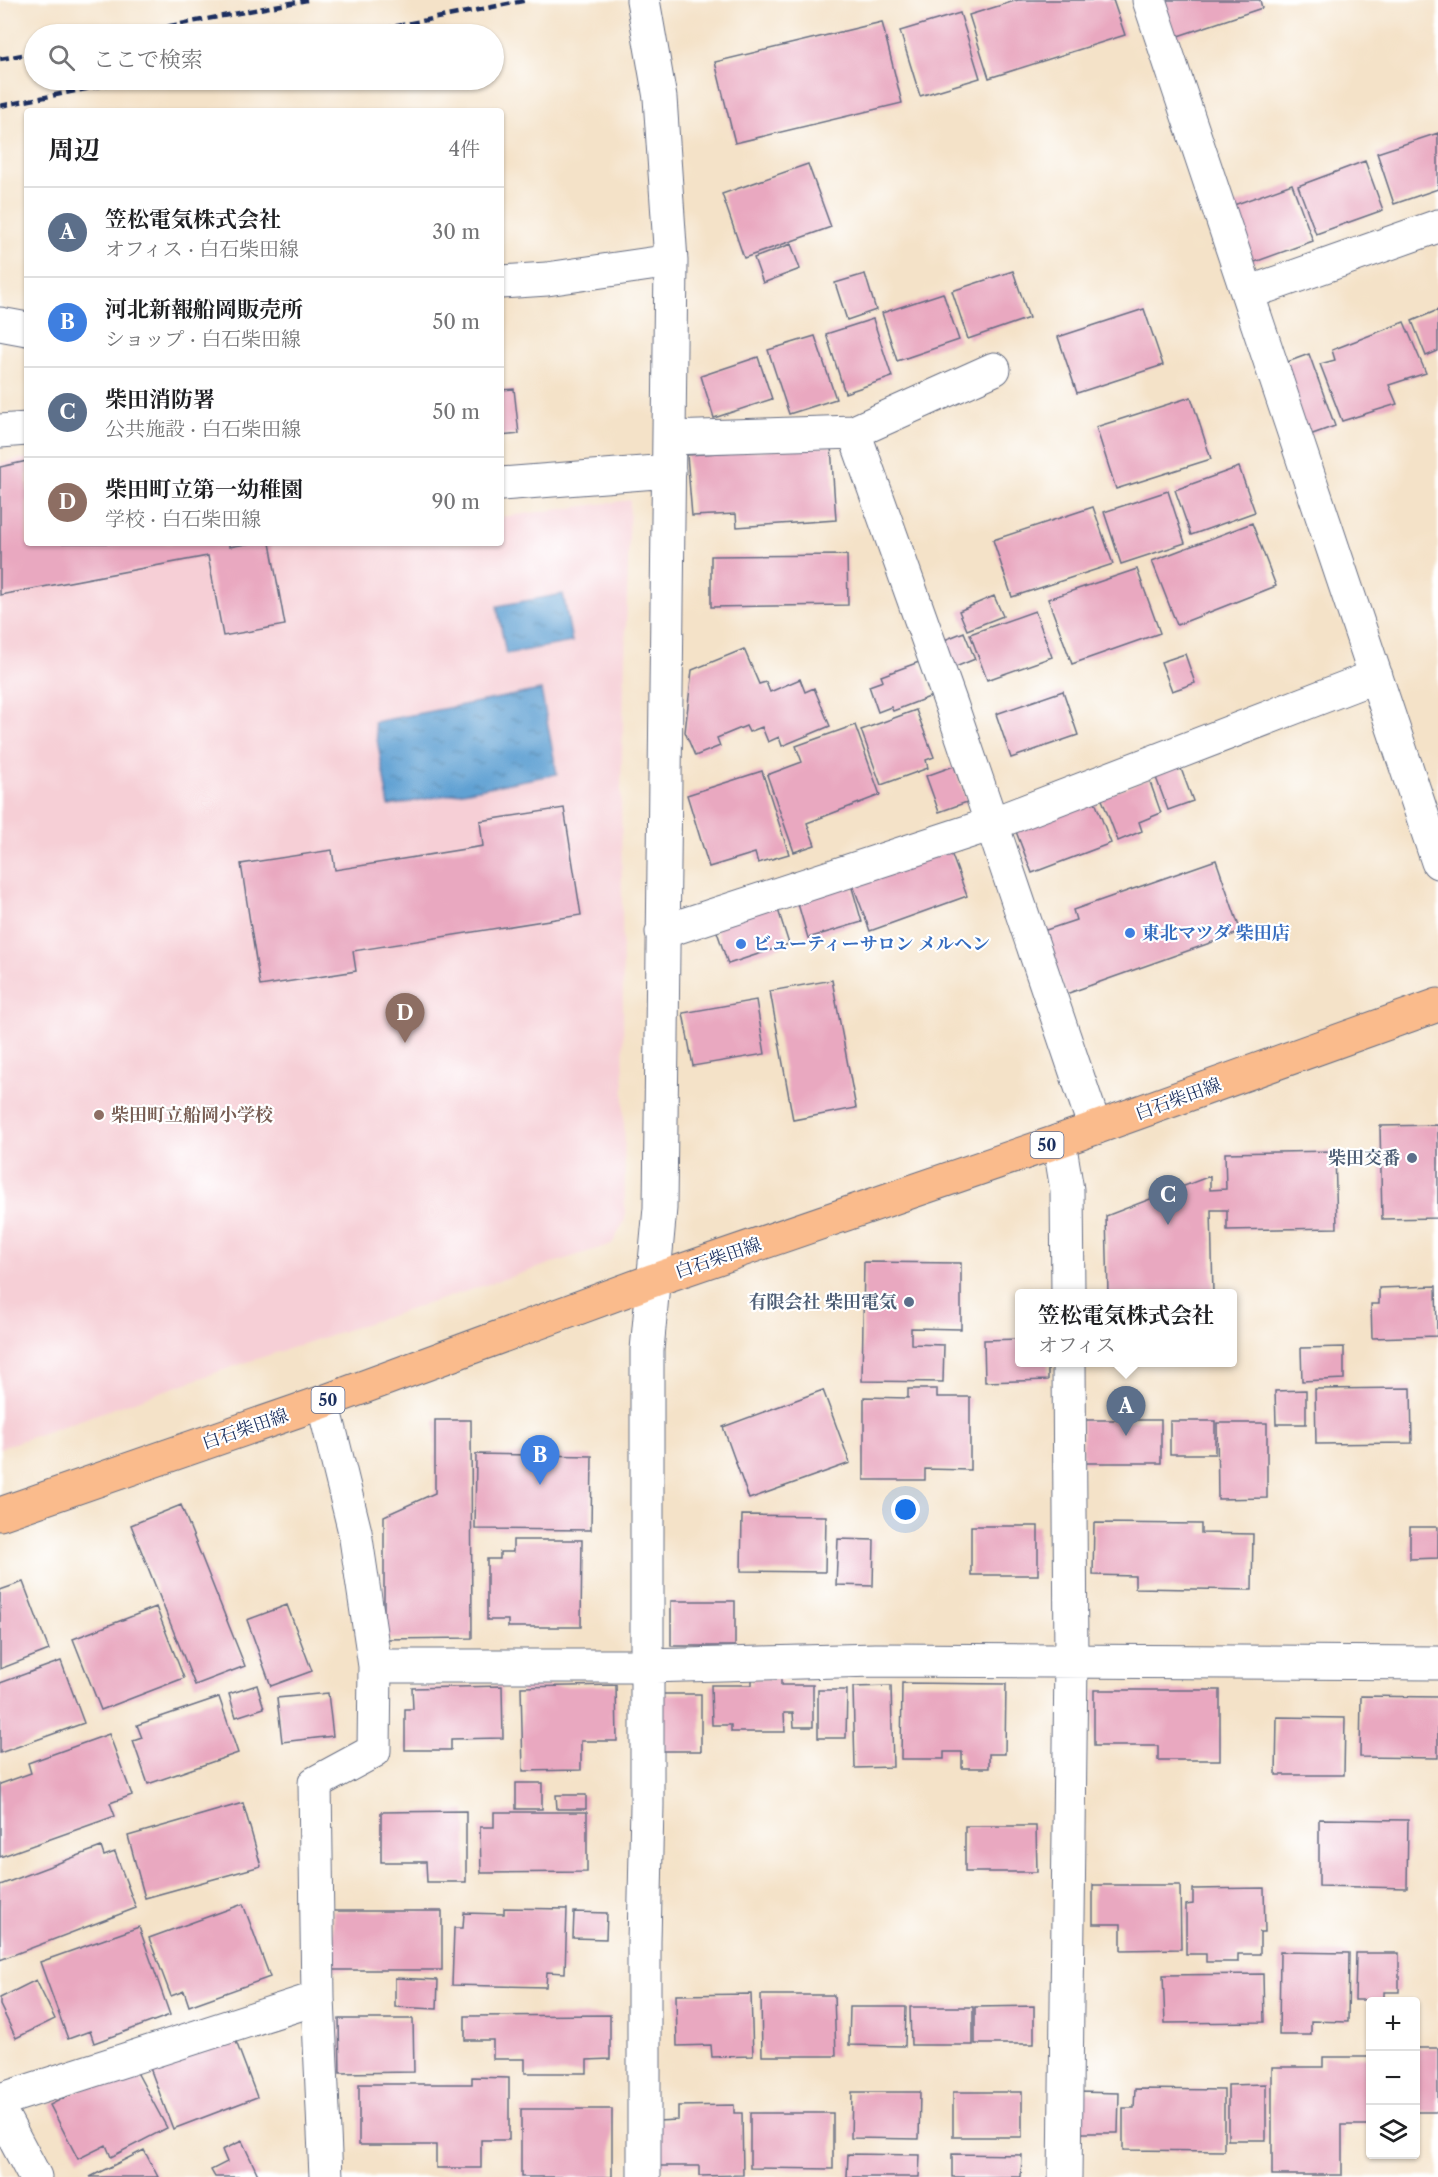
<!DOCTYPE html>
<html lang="ja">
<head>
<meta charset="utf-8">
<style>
	body { margin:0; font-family:"Libre Caslon Text","Noto Serif JP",serif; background:#f6f6f6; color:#202124 }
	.controls { position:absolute; right:18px; bottom:18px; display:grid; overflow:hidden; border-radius:6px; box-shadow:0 2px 4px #0004 }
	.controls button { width:54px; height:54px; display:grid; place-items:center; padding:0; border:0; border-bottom:2px solid #e0e0e0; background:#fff; color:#202124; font:30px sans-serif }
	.you { position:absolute; left:906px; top:1510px; width:21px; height:21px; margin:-15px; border:4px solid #fff; border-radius:50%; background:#1a73e8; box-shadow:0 0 0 9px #1a73e833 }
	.badge { display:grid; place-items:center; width:39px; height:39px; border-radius:50%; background:#ea580c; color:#fff; font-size:20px; font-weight:700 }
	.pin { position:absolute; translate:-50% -50px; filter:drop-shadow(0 2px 3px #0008) }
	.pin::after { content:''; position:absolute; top:32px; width:21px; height:18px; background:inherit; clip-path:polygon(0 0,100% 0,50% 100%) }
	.popup { position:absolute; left:1015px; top:1289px; width:222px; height:78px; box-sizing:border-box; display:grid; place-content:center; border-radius:6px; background:#fff; filter:drop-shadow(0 2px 4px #0005); font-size:20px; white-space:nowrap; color:#757577 }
	.popup b { font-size:22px; color:#202124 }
	.popup::after { content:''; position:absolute; left:50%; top:100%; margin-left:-12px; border:12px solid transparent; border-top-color:#fff }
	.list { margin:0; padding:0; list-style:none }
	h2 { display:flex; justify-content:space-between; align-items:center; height:78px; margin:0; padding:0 24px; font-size:26px }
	h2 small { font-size:20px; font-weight:400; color:#757577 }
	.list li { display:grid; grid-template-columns:39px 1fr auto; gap:18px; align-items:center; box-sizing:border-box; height:90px; padding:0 24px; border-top:2px solid #e0e0e0 }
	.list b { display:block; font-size:22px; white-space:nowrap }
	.list p { margin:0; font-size:20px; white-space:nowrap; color:#757577 }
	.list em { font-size:20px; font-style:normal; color:#757577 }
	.icon { flex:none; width:33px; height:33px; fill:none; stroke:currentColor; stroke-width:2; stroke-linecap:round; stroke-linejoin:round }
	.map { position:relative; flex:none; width:1438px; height:2177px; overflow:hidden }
	.search { position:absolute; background:#fff; box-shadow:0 2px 4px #0004; left:24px; top:24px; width:480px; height:66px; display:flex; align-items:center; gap:15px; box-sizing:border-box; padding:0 21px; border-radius:33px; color:#757577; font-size:22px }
	.panel { position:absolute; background:#fff; box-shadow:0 2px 4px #0004; left:24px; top:108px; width:480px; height:438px; border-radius:6px }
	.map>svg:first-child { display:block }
	.built { fill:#f6cfd6 }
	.water { fill:url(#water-ripples); stroke:#3e6898; stroke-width:1.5 }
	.building { fill:#e9a8c0 }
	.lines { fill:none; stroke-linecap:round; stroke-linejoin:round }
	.minor-casing { stroke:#676e83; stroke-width:35 }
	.major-casing { stroke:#676e83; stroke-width:35 }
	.minor { stroke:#fff; stroke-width:33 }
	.major { stroke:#fabb8c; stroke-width:33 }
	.rail { stroke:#1b2f5e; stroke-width:4.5; stroke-dasharray:9 4.5; stroke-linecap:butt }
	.shop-dot { fill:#3f7fe0; stroke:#fff; stroke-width:2 }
	.education-dot { fill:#8d6e63; stroke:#fff; stroke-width:2 }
	.service-dot { fill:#5c6f8a; stroke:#fff; stroke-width:2 }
	.labels { text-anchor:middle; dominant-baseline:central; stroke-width:4.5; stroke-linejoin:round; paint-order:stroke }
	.shield { fill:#fff; stroke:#5f6d8e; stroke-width:1.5 }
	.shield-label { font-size:16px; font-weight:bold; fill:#1b2f5e }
	.shop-label { font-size:18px; font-weight:bold; fill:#366cbe; stroke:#fff; text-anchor:start }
	.street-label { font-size:18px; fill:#1b2f5e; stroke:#fff }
	.education-label { font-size:18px; font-weight:bold; fill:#785e54; stroke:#fff; text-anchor:start }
	.service-label { font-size:18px; font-weight:bold; fill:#4e5e75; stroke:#fff; text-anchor:end }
</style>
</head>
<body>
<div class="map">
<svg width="1438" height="2177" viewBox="0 0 1438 2177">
	<defs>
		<pattern id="water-ripples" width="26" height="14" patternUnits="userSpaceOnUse" patternTransform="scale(1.5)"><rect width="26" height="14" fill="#60a1d3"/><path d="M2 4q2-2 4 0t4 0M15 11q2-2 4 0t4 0" fill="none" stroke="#4e84ae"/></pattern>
	</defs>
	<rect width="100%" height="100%" fill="#fff"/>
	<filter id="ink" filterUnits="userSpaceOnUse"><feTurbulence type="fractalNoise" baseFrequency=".0167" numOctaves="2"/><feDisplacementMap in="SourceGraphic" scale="12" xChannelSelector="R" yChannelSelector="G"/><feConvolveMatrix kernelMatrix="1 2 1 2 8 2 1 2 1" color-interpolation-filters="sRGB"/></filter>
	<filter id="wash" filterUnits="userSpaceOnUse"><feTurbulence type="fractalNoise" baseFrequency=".008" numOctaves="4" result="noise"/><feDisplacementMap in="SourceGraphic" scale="24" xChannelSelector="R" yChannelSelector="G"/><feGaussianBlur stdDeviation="1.35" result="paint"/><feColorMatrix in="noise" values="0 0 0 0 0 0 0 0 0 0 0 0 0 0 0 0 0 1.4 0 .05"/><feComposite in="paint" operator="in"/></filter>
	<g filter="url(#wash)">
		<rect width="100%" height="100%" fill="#f4e2c8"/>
		<path class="built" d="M 27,458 L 27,543 L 501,543 L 501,517 L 630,500 L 621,789 L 625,1220 L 612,1244 L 238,1365 L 0,1448 L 0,463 Z"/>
		<path class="water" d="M 563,594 L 572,642 L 506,654 L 497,606 Z
			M 541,690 L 557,774 L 389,806 L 374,722 Z"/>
		<g id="blocks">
			<path class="building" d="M 1018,0 L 1113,0 L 1125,35 L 989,78 L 969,15 Z
				M 1163,0 L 1260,0 L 1262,8 L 1175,37 Z
				M 960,13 L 980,78 L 920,96 L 900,31 Z
				M 882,22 L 902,103 L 735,143 L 715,62 Z
				M 1438,133 L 1438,189 L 1394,204 L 1377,153 Z
				M 1365,161 L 1383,210 L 1316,234 L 1298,186 Z
				M 808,164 L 831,227 L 744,258 L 722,194 Z
				M 1292,184 L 1313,241 L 1252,263 L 1231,206 Z
				M 791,244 L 800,269 L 763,283 L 754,258 Z
				M 1013,271 L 1029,318 L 968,339 L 952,291 Z
				M 865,274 L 876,310 L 847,320 L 835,283 Z
				M 943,293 L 959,340 L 897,361 L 882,313 Z
				M 1144,309 L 1163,365 L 1077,393 L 1058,337 Z
				M 1438,310 L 1438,351 L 1426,356 L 1412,321 Z
				M 873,319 L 892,377 L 845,393 L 826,334 Z
				M 1404,322 L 1426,373 L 1389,385 L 1397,404 L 1342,421 L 1320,364 L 1335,360 L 1332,350 Z
				M 815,336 L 836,399 L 789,414 L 768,350 Z
				M 1309,354 L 1335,426 L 1307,436 L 1282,364 Z
				M 758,357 L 772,399 L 714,418 L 701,376 Z
				M 514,389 L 519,434 L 501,436 L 501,390 Z
				M 1191,397 L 1211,459 L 1116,489 L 1096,427 Z
				M 831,446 L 836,520 L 737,527 L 736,514 L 692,516 L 687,455 Z
				M 27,461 L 27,543 L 229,543 L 229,547 L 251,543 L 270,543 L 285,625 L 223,636 L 208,556 L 0,595 L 0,467 Z
				M 1239,467 L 1255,512 L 1191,535 L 1175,490 Z
				M 1168,491 L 1185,543 L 1121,564 L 1104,512 Z
				M 1093,507 L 1113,564 L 1012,597 L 993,540 Z
				M 1252,523 L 1276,586 L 1177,625 L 1152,561 Z
				M 847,555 L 848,605 L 711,607 L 711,556 Z
				M 1137,569 L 1160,633 L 1072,664 L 1048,599 Z
				M 994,596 L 1003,616 L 967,630 L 959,611 Z
				M 1035,611 L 1052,657 L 987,680 L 970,634 Z
				M 964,632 L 975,659 L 953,668 L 942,641 Z
				M 744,649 L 759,684 L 766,682 L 770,692 L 800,679 L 805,692 L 814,688 L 830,726 L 782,746 L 779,737 L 768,742 L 762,727 L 749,732 L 746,726 L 717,738 L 720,746 L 695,756 L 685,732 L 692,670 Z
				M 1185,654 L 1195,683 L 1172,691 L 1161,662 Z
				M 919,662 L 932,696 L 893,711 L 891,707 L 878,712 L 869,686 L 883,681 L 881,676 Z
				M 1063,691 L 1078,735 L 1011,758 L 996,714 Z
				M 916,710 L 934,757 L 926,760 L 928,768 L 881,785 L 861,730 Z
				M 855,725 L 880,795 L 807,823 L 815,845 L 794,852 L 767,775 L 802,762 L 796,746 Z
				M 954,766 L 967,802 L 939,812 L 926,776 Z
				M 1180,766 L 1193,801 L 1168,810 L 1155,775 Z
				M 762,771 L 789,854 L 758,863 L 755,853 L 709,867 L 687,795 Z
				M 1149,779 L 1161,813 L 1139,822 L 1142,831 L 1118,841 L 1101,797 Z
				M 1094,799 L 1111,843 L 1032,873 L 1015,829 Z
				M 564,808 L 581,915 L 353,951 L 356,971 L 260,986 L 241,864 L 332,850 L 335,870 L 483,846 L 480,821 Z
				M 950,850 L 967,896 L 870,931 L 853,885 Z
				M 1216,860 L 1241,932 L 1066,994 L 1043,931 L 1076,920 L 1073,910 Z
				M 850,881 L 862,922 L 808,938 L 796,897 Z
				M 775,900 L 789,944 L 728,964 L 713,920 Z
				M 832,980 L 856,1108 L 793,1120 L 770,991 Z
				M 756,1000 L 765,1054 L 693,1066 L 683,1013 Z
				M 1438,1125 L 1438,1218 L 1382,1219 L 1380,1126 Z
				M 1335,1151 L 1337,1228 L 1227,1230 L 1227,1210 L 1211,1210 L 1213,1294 L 1108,1294 L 1106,1216 L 1210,1176 L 1210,1190 L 1226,1189 L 1225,1153 Z
				M 864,1262 L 961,1263 L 961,1329 L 911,1328 L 911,1344 L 944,1345 L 943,1382 L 862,1381 Z
				M 1436,1286 L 1437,1336 L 1372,1338 L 1371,1304 L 1379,1304 L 1379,1288 Z
				M 1020,1339 L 1020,1362 L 1048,1362 L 1048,1380 L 985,1382 L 984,1340 Z
				M 1344,1347 L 1344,1379 L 1302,1381 L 1301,1348 Z
				M 1411,1388 L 1412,1443 L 1316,1444 L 1315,1389 Z
				M 908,1389 L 937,1389 L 937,1397 L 970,1397 L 970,1470 L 925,1469 L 925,1480 L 864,1480 L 864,1397 L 908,1398 Z
				M 823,1390 L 850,1463 L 749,1499 L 723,1427 Z
				M 1306,1390 L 1306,1424 L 1276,1424 L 1275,1391 Z
				M 435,1420 L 471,1420 L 472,1638 L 384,1639 L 384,1516 L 435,1493 Z
				M 1082,1420 L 1161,1420 L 1161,1463 L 1083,1463 Z
				M 1170,1421 L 1215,1421 L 1215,1454 L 1170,1454 Z
				M 1217,1423 L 1267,1423 L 1267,1498 L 1218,1499 Z
				M 476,1454 L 592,1456 L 591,1530 L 475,1529 Z
				M 181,1505 L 245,1666 L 195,1685 L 131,1525 Z
				M 742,1515 L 826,1516 L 825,1572 L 741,1571 Z
				M 1094,1523 L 1201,1524 L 1201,1533 L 1253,1534 L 1252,1590 L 1135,1588 L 1135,1576 L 1093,1575 Z
				M 971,1526 L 1038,1526 L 1038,1575 L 971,1575 Z
				M 1410,1527 L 1438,1527 L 1438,1558 L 1410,1559 Z
				M 838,1539 L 874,1540 L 873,1586 L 836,1585 Z
				M 513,1540 L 582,1540 L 581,1627 L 508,1627 L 508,1620 L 487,1620 L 487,1559 L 500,1559 L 500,1552 L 513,1552 Z
				M 23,1582 L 49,1650 L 0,1669 L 0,1590 Z
				M 671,1601 L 735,1601 L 735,1646 L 671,1646 Z
				M 287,1605 L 312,1671 L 271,1686 L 247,1620 Z
				M 156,1607 L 184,1678 L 101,1710 L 73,1639 Z
				M 61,1661 L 84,1723 L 0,1753 L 0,1683 Z
				M 752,1679 L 781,1679 L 781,1685 L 813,1685 L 813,1727 L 794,1727 L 793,1713 L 784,1713 L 785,1732 L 731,1732 L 731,1725 L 712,1725 L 711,1685 L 752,1685 Z
				M 902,1683 L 1006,1684 L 1005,1754 L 989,1754 L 989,1768 L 962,1768 L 962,1752 L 944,1752 L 944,1759 L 901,1759 Z
				M 257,1685 L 264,1708 L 236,1717 L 229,1694 Z
				M 616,1685 L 617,1741 L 581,1741 L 581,1770 L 523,1771 L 521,1687 Z
				M 502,1686 L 503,1738 L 451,1739 L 451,1750 L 405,1750 L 405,1709 L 413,1709 L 412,1688 Z
				M 891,1686 L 893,1767 L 855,1768 L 853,1687 Z
				M 818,1690 L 847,1690 L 846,1738 L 818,1738 Z
				M 1094,1690 L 1220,1690 L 1220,1760 L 1158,1760 L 1158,1746 L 1094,1746 Z
				M 328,1693 L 333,1736 L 282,1742 L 277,1698 Z
				M 663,1694 L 701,1694 L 701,1751 L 663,1751 Z
				M 1361,1696 L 1438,1697 L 1438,1758 L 1360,1757 Z
				M 219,1697 L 238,1753 L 148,1784 L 133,1741 L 142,1738 L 137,1725 Z
				M 1277,1717 L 1345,1718 L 1344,1775 L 1276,1775 Z
				M 109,1734 L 132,1795 L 110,1803 L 115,1816 L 0,1857 L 0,1784 L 31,1773 L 28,1763 Z
				M 516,1783 L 542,1783 L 542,1809 L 516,1809 Z
				M 556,1795 L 586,1795 L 586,1809 L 557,1809 Z
				M 243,1803 L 261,1866 L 145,1898 L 128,1836 Z
				M 466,1811 L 466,1882 L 427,1882 L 426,1862 L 381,1862 L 381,1812 Z
				M 494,1812 L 587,1812 L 587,1872 L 481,1873 L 480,1827 L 494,1827 Z
				M 1319,1819 L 1408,1820 L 1407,1888 L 1319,1886 Z
				M 965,1826 L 1036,1826 L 1037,1872 L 965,1872 Z
				M 101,1847 L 104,1856 L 115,1852 L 136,1908 L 0,1960 L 0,1885 Z
				M 1093,1885 L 1180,1885 L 1181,1949 L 1121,1950 L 1121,1924 L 1093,1924 Z
				M 1264,1888 L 1265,1932 L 1260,1932 L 1260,1954 L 1238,1954 L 1238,1962 L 1206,1962 L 1206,1954 L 1186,1954 L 1186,1905 L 1193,1904 L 1193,1889 Z
				M 243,1904 L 270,1977 L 189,2006 L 184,1991 L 171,1996 L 149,1938 Z
				M 504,1908 L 567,1909 L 565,1973 L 547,1972 L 546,1987 L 452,1985 L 454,1928 L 463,1928 L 464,1913 L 504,1914 Z
				M 333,1911 L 442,1911 L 442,1970 L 333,1970 Z
				M 574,1912 L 607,1913 L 606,1939 L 573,1938 Z
				M 139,1927 L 170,2015 L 94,2043 L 90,2031 L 68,2039 L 40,1962 Z
				M 1280,1952 L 1349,1953 L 1348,2022 L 1311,2021 L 1311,2035 L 1279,2035 Z
				M 1356,1953 L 1399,1953 L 1399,1992 L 1384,1992 L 1384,2000 L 1355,2000 Z
				M 1263,1974 L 1264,2022 L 1165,2023 L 1163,1975 Z
				M 395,1978 L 438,1980 L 437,2009 L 395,2007 Z
				M 36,1980 L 55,2019 L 16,2038 L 0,2005 L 0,1998 Z
				M 751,1994 L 753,2056 L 712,2057 L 711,2045 L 677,2046 L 676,1995 Z
				M 761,1995 L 834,1995 L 836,2056 L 762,2056 Z
				M 1034,2006 L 1034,2044 L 975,2044 L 975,2007 Z
				M 850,2007 L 906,2007 L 905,2046 L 849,2045 Z
				M 910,2007 L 973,2007 L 973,2045 L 911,2045 Z
				M 610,2015 L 610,2059 L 587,2060 L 587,2073 L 525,2073 L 525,2059 L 493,2059 L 493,2040 L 465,2040 L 465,2016 Z
				M 339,2019 L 413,2019 L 414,2072 L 340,2073 Z
				M 234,2036 L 257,2097 L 173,2129 L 150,2068 Z
				M 1416,2048 L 1438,2048 L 1438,2112 L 1416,2112 Z
				M 1323,2057 L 1370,2057 L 1370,2125 L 1342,2125 L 1342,2175 L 1272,2175 L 1272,2067 L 1323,2067 Z
				M 132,2063 L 167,2128 L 111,2157 L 106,2145 L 78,2159 L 50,2105 Z
				M 472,2077 L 509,2078 L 509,2140 L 481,2140 L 481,2168 L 436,2168 L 436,2145 L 359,2145 L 359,2084 L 472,2084 Z
				M 1266,2084 L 1266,2140 L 1228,2140 L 1228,2085 Z
				M 1135,2089 L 1224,2090 L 1224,2151 L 1123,2150 L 1123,2108 L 1134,2108 Z
				M 852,2092 L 920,2092 L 919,2139 L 851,2138 Z
				M 953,2092 L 1022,2092 L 1022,2137 L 953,2137 Z
				M 1078,2092 L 1119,2093 L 1118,2133 L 1077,2133 Z
				M 734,2105 L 734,2113 L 742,2113 L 743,2175 L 699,2176 L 699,2166 L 657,2166 L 657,2121 L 678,2120 L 678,2106 Z
				M 521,2109 L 612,2109 L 612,2177 L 521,2177 Z
				M 750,2113 L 833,2113 L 833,2169 L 750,2168 Z
				M 242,2141 L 259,2177 L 215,2177 L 211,2170 L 227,2162 L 222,2150 Z
				M 144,2150 L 158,2177 L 90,2177 Z
				M 848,2154 L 920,2155 L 919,2177 L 847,2177 Z
				M 952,2154 L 1022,2155 L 1021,2177 L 952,2177 Z"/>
		</g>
	</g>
	<g filter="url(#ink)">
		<use href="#blocks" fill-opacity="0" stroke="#676e83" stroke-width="1.5"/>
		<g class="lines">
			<defs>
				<path id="minor" d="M 643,0 L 660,98 L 671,261 L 660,1208 L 647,1350 L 647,1805 L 644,1942 L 644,2177
					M 1149,0 L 1438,862
					M 501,282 L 547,279 L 671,261
					M 1248,293 L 1438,226
					M 0,324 L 27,329
					M 0,431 L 27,429
					M 854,432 L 951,704 L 1095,1128
					M 669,438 L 854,432 L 994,369
					M 501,484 L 669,471
					M 662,932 L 992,824 L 1376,676
					M 1059,1141 L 1067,1190 L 1068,1294
					M 323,1402 L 355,1532 L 375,1666 L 374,1751 L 315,1783 L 318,1998 L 326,2177
					M 375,1666 L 646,1666 L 875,1660 L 1438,1663
					M 0,2100 L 318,1998
					M 0,2111 L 35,2177
					M 1065,2177 L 1071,1660 L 1069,1362"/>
				<path id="major" d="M 0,1514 L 323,1402 L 654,1280 L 1059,1141 L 1438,1005"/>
			</defs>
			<use href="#minor" class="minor-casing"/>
			<use href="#major" class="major-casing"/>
			<use href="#minor" class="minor"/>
			<use href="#major" class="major"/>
			<path class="rail" d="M 128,34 L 307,0
				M 356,34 L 528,0
				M 0,59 L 34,53
				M 0,106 L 131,80"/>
		</g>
	</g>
	<g class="shop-dot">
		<circle cx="1130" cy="933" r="6"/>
		<circle cx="741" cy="944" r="6"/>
	</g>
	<circle class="education-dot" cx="99" cy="1115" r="6"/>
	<g class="service-dot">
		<circle cx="1412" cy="1158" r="6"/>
		<circle cx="909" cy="1302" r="6"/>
	</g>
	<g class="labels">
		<g class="shield">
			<rect x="1030.5" y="1132" width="33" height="26" rx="4.5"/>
			<rect x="311.5" y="1387" width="33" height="26" rx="4.5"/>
		</g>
		<g class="shield-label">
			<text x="1047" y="1145">50</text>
			<text x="328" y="1400">50</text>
		</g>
		<g class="shop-label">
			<text x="1142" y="933">東北マツダ 柴田店</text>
			<text x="753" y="944">ビューティーサロン メルヘン</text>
		</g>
		<g class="street-label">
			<text transform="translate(1178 1099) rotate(-20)">白石柴田線</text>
			<text transform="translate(718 1258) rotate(-19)">白石柴田線</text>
			<text transform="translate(245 1429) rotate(-19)">白石柴田線</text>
		</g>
		<g class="education-label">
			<text x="111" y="1115">柴田町立船岡小学校</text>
		</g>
		<g class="service-label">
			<text x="1400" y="1158">柴田交番</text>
			<text x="897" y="1302">有限会社 柴田電気</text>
		</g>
	</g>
</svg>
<div class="controls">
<button>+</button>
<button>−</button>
<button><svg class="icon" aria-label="layers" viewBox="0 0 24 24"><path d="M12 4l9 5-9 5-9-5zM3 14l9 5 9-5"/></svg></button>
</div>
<div class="you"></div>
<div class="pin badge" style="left:1126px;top:1436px;background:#5c6f8a">A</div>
<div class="popup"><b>笠松電気株式会社</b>オフィス</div>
<div class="pin badge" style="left:540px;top:1485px;background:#3f7fe0">B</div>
<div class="pin badge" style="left:1168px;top:1225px;background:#5c6f8a">C</div>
<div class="pin badge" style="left:405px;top:1043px;background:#8d6e63">D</div>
<div class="search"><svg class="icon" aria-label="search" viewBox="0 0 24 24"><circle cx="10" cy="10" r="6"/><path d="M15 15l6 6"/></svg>ここで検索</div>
<section class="panel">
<h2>周辺<small>4件</small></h2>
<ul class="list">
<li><span class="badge" style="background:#5c6f8a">A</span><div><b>笠松電気株式会社</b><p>オフィス · 白石柴田線</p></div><em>30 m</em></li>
<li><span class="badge" style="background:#3f7fe0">B</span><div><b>河北新報船岡販売所</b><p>ショップ · 白石柴田線</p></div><em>50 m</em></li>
<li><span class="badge" style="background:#5c6f8a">C</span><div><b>柴田消防署</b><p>公共施設 · 白石柴田線</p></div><em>50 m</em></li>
<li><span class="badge" style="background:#8d6e63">D</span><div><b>柴田町立第一幼稚園</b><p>学校 · 白石柴田線</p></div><em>90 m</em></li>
</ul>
</section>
</div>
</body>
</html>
